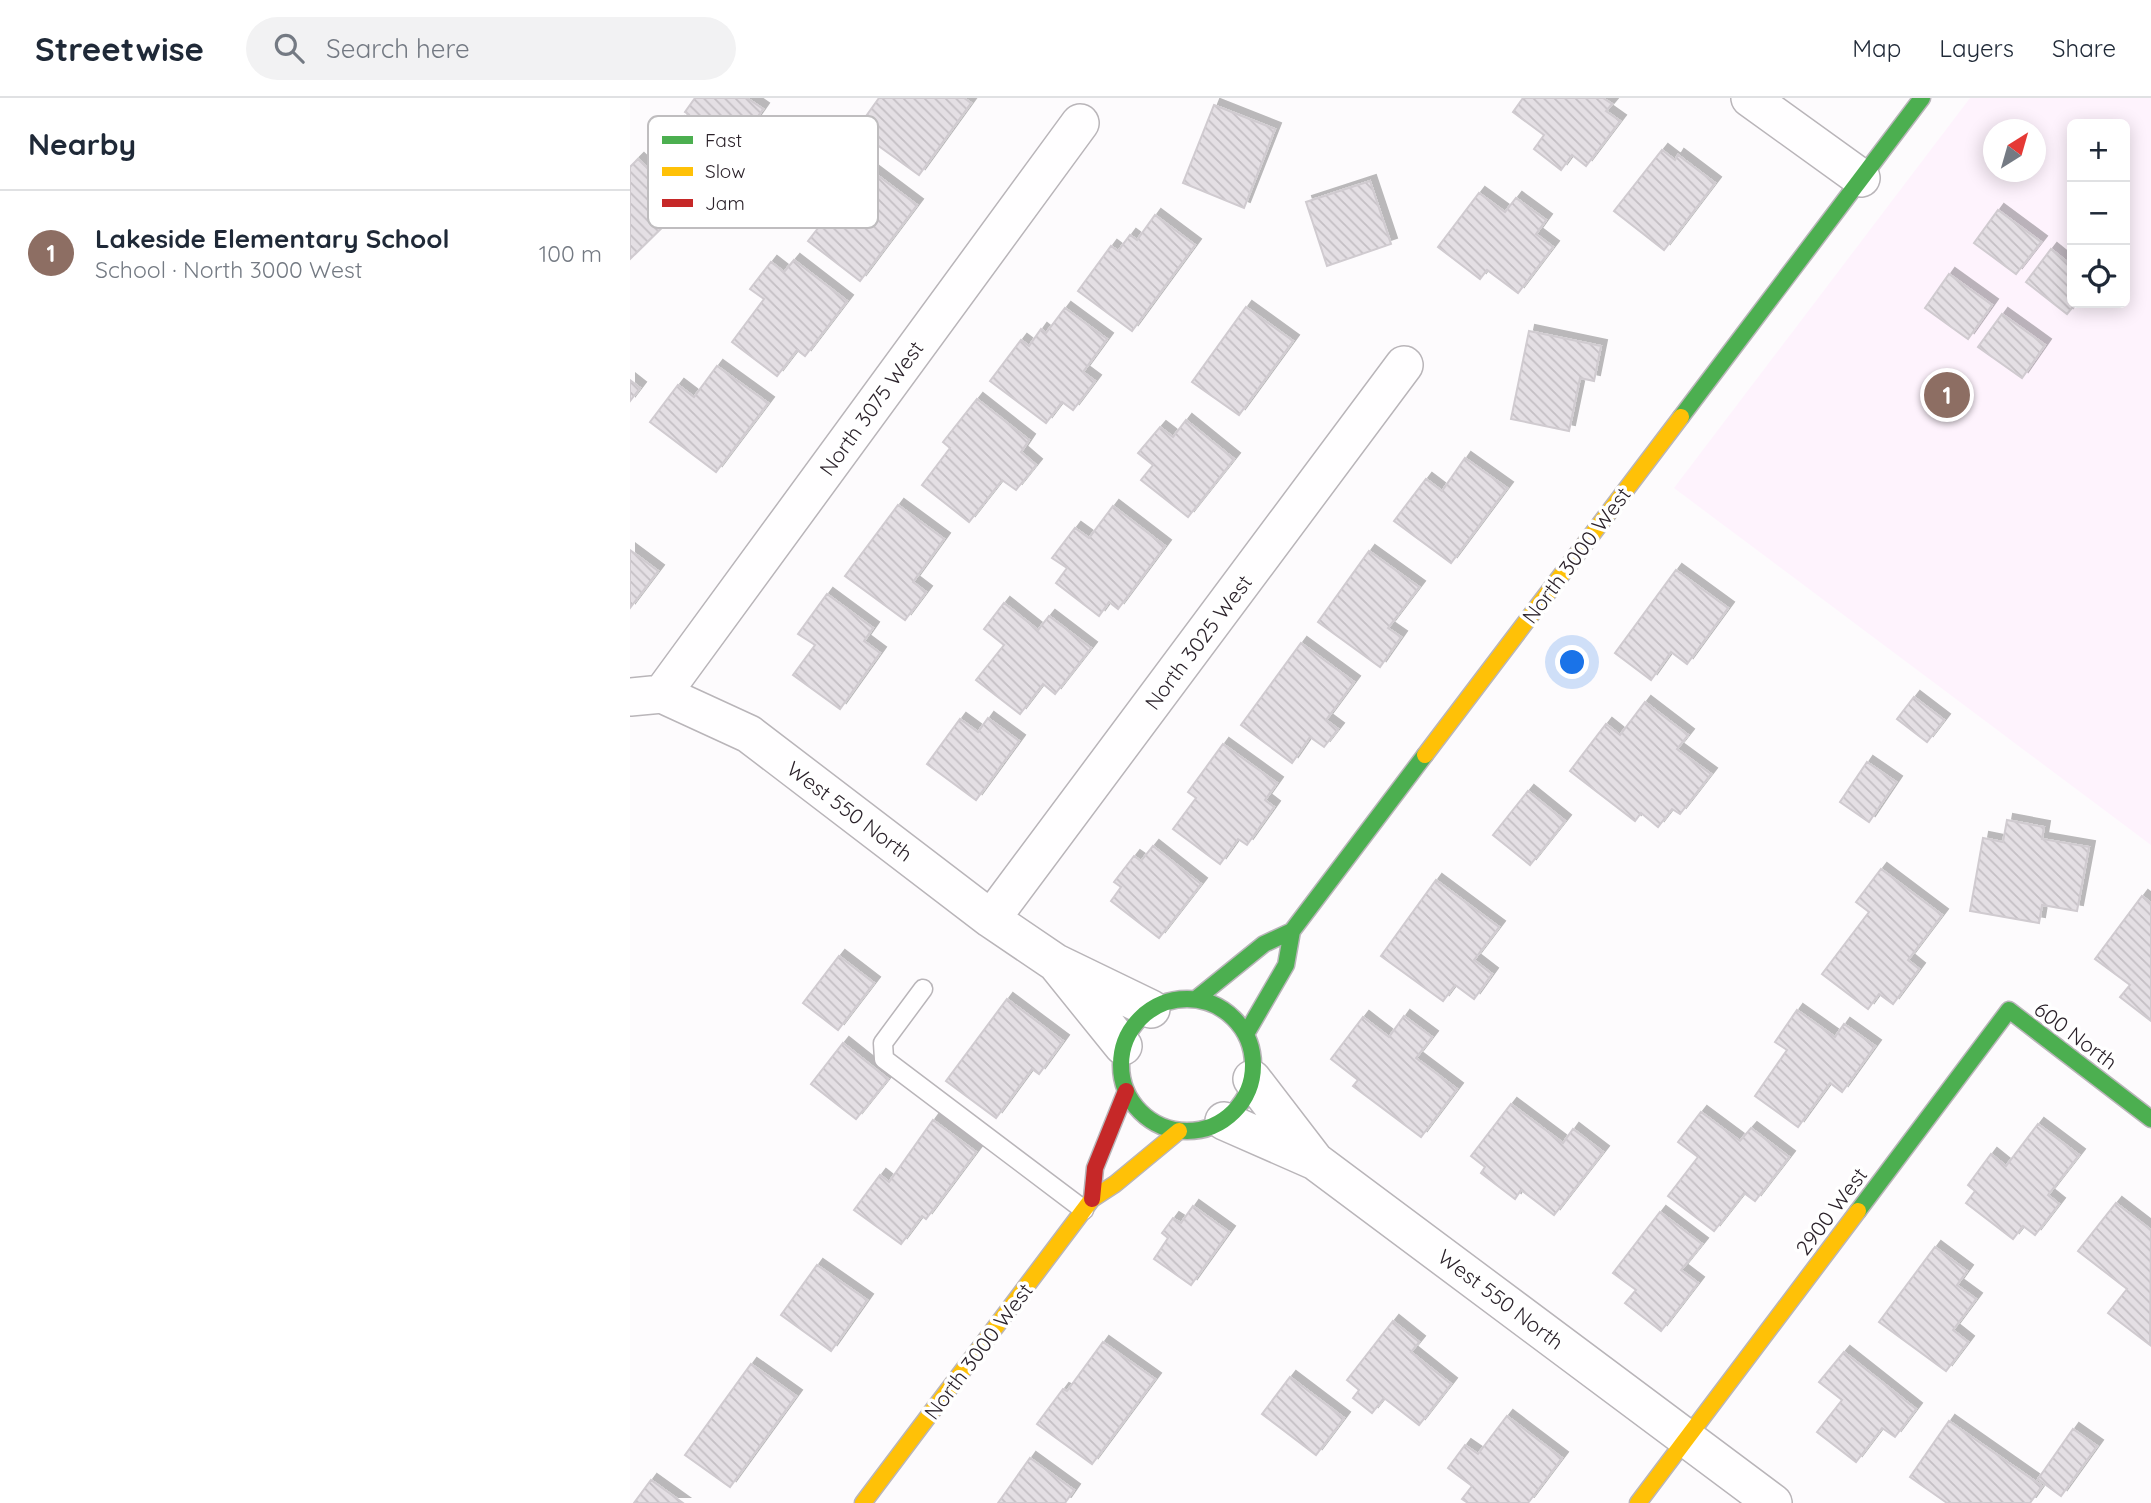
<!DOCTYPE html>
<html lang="en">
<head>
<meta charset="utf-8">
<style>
	body { margin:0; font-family:Quicksand,sans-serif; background:#f2f2f3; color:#1f2937 }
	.controls { position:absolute; right:21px; top:21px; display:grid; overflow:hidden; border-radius:10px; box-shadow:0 4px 18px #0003 }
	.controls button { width:63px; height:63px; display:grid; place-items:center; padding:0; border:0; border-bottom:2px solid #e0e1e3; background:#fff; color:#1f2937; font:35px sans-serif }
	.compass { position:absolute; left:1353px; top:21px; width:63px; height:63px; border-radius:50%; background:#fff; box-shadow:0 4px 18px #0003; rotate:37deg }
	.you { position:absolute; left:943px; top:565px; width:24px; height:24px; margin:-18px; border:5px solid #fff; border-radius:50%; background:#1a73e8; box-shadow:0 0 0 10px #1a73e833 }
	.badge { display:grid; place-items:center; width:46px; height:46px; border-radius:50%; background:#d93025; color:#fff; font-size:23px; font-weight:700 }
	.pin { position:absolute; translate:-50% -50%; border:4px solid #fff; box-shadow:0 2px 7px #0006 }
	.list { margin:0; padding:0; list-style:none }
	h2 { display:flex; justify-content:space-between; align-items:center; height:91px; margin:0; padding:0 28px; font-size:30px }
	h2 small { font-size:23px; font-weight:400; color:#747a83 }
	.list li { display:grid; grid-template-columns:46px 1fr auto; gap:21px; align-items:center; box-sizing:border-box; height:126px; padding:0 28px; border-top:2px solid #e0e1e3 }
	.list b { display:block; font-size:26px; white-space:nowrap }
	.list p { margin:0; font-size:23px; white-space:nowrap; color:#747a83 }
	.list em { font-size:23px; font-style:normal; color:#747a83 }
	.icon { flex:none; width:38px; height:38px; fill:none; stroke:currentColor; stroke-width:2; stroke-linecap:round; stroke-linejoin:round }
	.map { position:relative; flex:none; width:1521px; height:1405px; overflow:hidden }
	header { display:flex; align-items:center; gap:42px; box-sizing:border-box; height:98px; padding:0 35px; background:#fff; border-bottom:2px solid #e0e1e3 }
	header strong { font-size:33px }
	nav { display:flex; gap:38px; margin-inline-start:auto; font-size:24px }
	.search { width:490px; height:63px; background:#f2f2f3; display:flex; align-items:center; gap:18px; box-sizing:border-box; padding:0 24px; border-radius:38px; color:#747a83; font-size:26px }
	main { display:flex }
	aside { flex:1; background:#fff }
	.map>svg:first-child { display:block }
	.built { fill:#fef3fd; fill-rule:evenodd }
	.building { fill:url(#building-back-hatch); stroke:#d0cbd0; stroke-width:2; filter:url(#shadow) }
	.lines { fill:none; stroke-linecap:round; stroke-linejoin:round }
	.lane-casing { stroke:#b9b5b9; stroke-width:21 }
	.street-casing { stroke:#b9b5b9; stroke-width:40 }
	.fast-casing { stroke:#b9b5b9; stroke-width:19 }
	.slow-casing { stroke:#b9b5b9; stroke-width:19 }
	.jam-casing { stroke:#b9b5b9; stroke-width:19 }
	.lane { stroke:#fffeff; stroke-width:18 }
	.street { stroke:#fffeff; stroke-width:37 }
	.fast { stroke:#4caf50; stroke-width:16 }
	.slow { stroke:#ffc107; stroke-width:16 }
	.jam { stroke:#c62828; stroke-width:16 }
	.labels { text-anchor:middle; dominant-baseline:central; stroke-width:7; stroke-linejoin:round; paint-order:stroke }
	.street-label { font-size:21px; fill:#2b222a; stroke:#fff }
	.key { fill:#fff; stroke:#bfbdbf; stroke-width:2 }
	.key-label { font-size:19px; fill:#2b222a }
</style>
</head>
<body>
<header>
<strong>Streetwise</strong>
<div class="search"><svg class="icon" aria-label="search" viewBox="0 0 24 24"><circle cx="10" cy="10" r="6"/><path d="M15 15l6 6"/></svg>Search here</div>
<nav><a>Map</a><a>Layers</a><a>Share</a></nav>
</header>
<main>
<aside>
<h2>Nearby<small></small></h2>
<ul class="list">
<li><span class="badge" style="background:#8d6e63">1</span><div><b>Lakeside Elementary School</b><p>School · North 3000 West</p></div><em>100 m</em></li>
</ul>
</aside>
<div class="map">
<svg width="1521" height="1405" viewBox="0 0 1521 1405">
	<defs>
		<pattern id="building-back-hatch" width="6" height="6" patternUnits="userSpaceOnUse" patternTransform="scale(1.75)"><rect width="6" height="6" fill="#e4dfe4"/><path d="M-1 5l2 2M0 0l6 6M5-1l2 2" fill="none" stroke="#c4bfc4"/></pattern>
		<filter id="shadow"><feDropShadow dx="6" dy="-6" stdDeviation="0" flood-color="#0004"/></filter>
	</defs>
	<rect width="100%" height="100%" fill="#fdfbfd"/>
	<path class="built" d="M 1340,0 L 1521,0 L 1521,747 L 1044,390 ZM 1442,26 L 1495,26 L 1495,205 L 1442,205 ZM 1364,32 L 1406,32 L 1406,74 L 1364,74 Z"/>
	<path class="building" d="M 65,0 L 117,0 L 133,11 L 99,60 L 80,83 L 29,46 L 39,32 L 42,33 L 49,24 L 51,25 L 58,16 L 55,14 Z
		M 249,0 L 334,0 L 341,5 L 289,77 L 239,41 L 247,30 L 234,21 Z
		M 893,0 L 973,0 L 982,6 L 976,13 L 990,23 L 956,68 L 942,57 L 931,72 L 904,51 L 914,37 L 883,14 Z
		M 584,7 L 645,31 L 614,110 L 553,85 Z
		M 1032,52 L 1045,62 L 1048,57 L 1085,85 L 1034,152 L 984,113 Z
		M 8,61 L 55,107 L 0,161 L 0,69 Z
		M 215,68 L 227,78 L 235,68 L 287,107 L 230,183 L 178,143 L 206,107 L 193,97 Z
		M 740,83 L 761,146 L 697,168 L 676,104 Z
		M 849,95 L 875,114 L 886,100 L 916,122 L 906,136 L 923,149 L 888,195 L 857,172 L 850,181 L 808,149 Z
		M 1368,112 L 1411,144 L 1386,176 L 1344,145 Z
		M 525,117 L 565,147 L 502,233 L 448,193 L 481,148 L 488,153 L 500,137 L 507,142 Z
		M 1421,151 L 1442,168 L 1442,205 L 1446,205 L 1437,216 L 1396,184 Z
		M 164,162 L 217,203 L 175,258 L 167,252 L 147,278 L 102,244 L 134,201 L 120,191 L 141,164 L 154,174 Z
		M 1319,176 L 1362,207 L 1338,241 L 1295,210 Z
		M 616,209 L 663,243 L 609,317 L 562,284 Z
		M 435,210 L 477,241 L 453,274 L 465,283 L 443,312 L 432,304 L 416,325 L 360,283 L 391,242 L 399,248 L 411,231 L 416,235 Z
		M 1372,216 L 1415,247 L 1392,280 L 1348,249 Z
		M 899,233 L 971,248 L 964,283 L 950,280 L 939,333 L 881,321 Z
		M 87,268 L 138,305 L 86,374 L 20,324 L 48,287 L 64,299 Z
		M 0,282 L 10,290 L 0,303 Z
		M 347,301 L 399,342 L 391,354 L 406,367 L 386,392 L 372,382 L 339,424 L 292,387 L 320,350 L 313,344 Z
		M 556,322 L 604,361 L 558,419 L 511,382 L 523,367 L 508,355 L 530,329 L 543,339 Z
		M 835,360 L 877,390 L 821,465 L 764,423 L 796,381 L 812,393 Z
		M 268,407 L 314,441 L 283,484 L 296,494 L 275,522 L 215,478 Z
		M 483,408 L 535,448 L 488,511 L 479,504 L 469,518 L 426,485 L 437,470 L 422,460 L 445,430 L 459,440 Z
		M 0,452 L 28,473 L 0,510 Z
		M 739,453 L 789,489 L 758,530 L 771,539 L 750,569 L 688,524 Z
		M 1046,472 L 1098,510 L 1057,566 L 1041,554 L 1021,582 L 985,555 Z
		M 197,496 L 243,530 L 234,543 L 250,555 L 210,611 L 163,577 L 185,547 L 168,536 Z
		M 374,505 L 408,532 L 419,518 L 461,550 L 425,596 L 413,586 L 390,616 L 346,582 L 374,547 L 354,531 Z
		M 671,545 L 724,584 L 696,622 L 708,631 L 694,649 L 680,639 L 662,665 L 611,627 Z
		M 1284,599 L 1314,622 L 1297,644 L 1267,621 Z
		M 1015,604 L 1058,637 L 1047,651 L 1081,676 L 1050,716 L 1042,711 L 1028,729 L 1011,715 L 1005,723 L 940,673 L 976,626 L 990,637 Z
		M 358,620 L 389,643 L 346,702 L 297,666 L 330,621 L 348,634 Z
		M 593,646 L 647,685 L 635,702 L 644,709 L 617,747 L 608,741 L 590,766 L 543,731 L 566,700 L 558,694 Z
		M 1237,664 L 1266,684 L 1239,724 L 1210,704 Z
		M 898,693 L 935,723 L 900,767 L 863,737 Z
		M 1377,722 L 1414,729 L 1412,741 L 1459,749 L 1447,813 L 1412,807 L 1409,825 L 1340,813 L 1353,740 L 1373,744 Z
		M 523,748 L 571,786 L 529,840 L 481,803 L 491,789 L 484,784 L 504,758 L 511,763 Z
		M 1251,771 L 1312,817 L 1278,862 L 1289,871 L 1263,906 L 1249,896 L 1238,911 L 1192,876 L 1239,814 L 1226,804 Z
		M 806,782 L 869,829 L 844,862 L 862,876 L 844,901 L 825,887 L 813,903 L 751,858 Z
		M 1512,798 L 1521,805 L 1521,923 L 1490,899 L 1500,887 L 1465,861 Z
		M 209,858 L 244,885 L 208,932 L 173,905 Z
		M 377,901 L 433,943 L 409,976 L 402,971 L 366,1020 L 316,983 Z
		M 1167,912 L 1205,939 L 1214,926 L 1245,948 L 1212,994 L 1200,985 L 1168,1029 L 1125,998 L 1157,952 L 1145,944 Z
		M 774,918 L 802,939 L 786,960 L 827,991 L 791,1039 L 723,988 L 728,982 L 701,961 L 733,919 L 759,939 Z
		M 213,945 L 258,981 L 226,1021 L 181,986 Z
		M 881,1006 L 933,1045 L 943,1031 L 973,1054 L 924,1117 L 891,1092 L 885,1101 L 851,1075 L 855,1069 L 841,1058 Z
		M 1071,1014 L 1110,1043 L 1121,1030 L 1159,1059 L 1125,1103 L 1114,1095 L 1084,1133 L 1038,1098 L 1068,1059 L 1048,1044 Z
		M 303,1022 L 346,1054 L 296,1121 L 292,1118 L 271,1146 L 224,1112 L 250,1077 L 259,1084 Z
		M 1408,1026 L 1449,1057 L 1418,1097 L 1429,1106 L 1405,1137 L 1393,1128 L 1383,1141 L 1336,1105 L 1345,1093 L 1338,1087 L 1361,1056 L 1376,1068 Z
		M 1486,1105 L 1521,1132 L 1520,1247 L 1478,1215 L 1497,1191 L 1448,1153 Z
		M 563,1108 L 599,1134 L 561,1187 L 524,1161 L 538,1140 L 532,1135 L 543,1120 L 551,1125 Z
		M 1030,1114 L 1072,1146 L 1051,1172 L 1068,1185 L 1031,1233 L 995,1205 L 1006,1192 L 983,1175 Z
		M 1305,1149 L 1337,1173 L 1327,1187 L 1346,1201 L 1323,1232 L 1338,1244 L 1316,1273 L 1249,1224 Z
		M 187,1167 L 237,1202 L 201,1253 L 151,1217 Z
		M 763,1223 L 789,1244 L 781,1254 L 821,1286 L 789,1327 L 754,1300 L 742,1315 L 723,1300 L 729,1292 L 717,1282 Z
		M 473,1244 L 525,1281 L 462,1366 L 407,1326 L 433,1291 L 437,1293 Z
		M 1214,1254 L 1286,1311 L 1265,1339 L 1252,1330 L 1226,1364 L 1187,1334 L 1212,1302 L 1189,1284 Z
		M 121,1266 L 166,1298 L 100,1389 L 55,1357 Z
		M 660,1279 L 714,1320 L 686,1357 L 632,1316 Z
		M 877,1318 L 932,1360 L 898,1405 L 838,1405 L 832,1401 L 842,1388 L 818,1370 L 835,1347 L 848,1356 Z
		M 1319,1323 L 1412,1388 L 1400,1405 L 1317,1405 L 1280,1379 Z
		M 1443,1331 L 1467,1348 L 1431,1398 L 1408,1381 Z
		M 400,1360 L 444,1392 L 435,1405 L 368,1405 Z
		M 21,1382 L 53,1405 L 4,1405 Z"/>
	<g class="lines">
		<defs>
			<path id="lane" d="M 293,891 L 253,945 L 254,961 L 454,1112"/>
			<path id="street" d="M 1120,0 L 1231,80
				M 32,596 L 450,25
				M 0,599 L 32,596 L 119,636 L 361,821 L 426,865
				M 361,821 L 774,267
				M 493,948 L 426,865 L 521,911
				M 594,1023 L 685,1063 L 622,981
				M 685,1063 L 1143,1405"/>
			<path id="fast" d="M 1051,319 L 1292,0
				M 566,901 L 634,846 L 662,833 L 795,657
				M491 967a66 66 0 1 1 132 0a66 66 0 1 1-132 0Z
				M 616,936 L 656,867 L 662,833
				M 1228,1113 L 1379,912 L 1521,1021"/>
			<path id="slow" d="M 795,657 L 1051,319
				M 233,1405 L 462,1101 L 485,1086 L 549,1033
				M 1008,1405 L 1228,1113"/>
			<path id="jam" d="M 462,1101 L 465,1070 L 496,993"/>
		</defs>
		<use href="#lane" class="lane-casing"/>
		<use href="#street" class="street-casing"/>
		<use href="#fast" class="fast-casing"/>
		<use href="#slow" class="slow-casing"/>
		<use href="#jam" class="jam-casing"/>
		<use href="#lane" class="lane"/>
		<use href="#street" class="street"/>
		<use href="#fast" class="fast"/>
		<use href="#slow" class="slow"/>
		<use href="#jam" class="jam"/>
	</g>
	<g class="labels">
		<g class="street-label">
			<text transform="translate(241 310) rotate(-54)">North 3075 West</text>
			<text transform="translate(946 457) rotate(-53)">North 3000 West</text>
			<text transform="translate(568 544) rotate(-53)">North 3025 West</text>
			<text transform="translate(220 713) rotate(37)">West 550 North</text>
			<text transform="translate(1446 937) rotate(37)">600 North</text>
			<text transform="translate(1201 1113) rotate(-53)">2900 West</text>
			<text transform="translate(871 1201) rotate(37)">West 550 North</text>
			<text transform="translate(348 1253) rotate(-53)">North 3000 West</text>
		</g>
	</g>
	<rect x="18" y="18" width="230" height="112" rx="10" class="key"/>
	<rect x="32" y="38" width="31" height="8" fill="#4caf50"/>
	<rect x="32" y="69" width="31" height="9" fill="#ffc107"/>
	<rect x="32" y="101" width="31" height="8" fill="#c62828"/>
	<g class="key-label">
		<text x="75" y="49">Fast</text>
		<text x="75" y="80">Slow</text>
		<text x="75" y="112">Jam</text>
	</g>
</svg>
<div class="controls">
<button>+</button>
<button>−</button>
<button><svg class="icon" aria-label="locate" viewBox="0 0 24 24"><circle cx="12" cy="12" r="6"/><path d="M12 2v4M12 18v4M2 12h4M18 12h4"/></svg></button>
</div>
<svg class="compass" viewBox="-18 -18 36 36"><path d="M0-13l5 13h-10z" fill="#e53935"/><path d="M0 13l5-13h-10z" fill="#747a83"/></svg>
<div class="you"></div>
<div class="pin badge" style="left:1317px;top:297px;background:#8d6e63">1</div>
</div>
</main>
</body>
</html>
